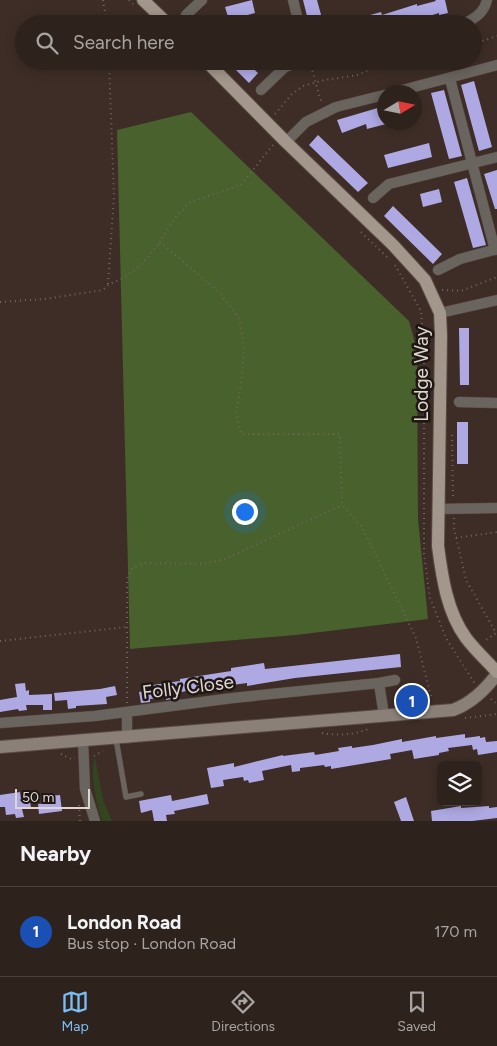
<!DOCTYPE html>
<html lang="en">
<head>
<meta charset="utf-8">
<style>
	body { margin:0; font-family:Figtree,sans-serif; background:#362a25; color:#f1f3f6 }
	.controls { position:absolute; right:15px; bottom:15px; display:grid; overflow:hidden; border-radius:8px; box-shadow:0 2px 12px #0003 }
	.controls button { width:45px; height:45px; display:grid; place-items:center; padding:0; border:0; border-bottom:1px solid #493f3b; background:#2e221c; color:#f1f3f6; font:25px sans-serif }
	.compass { position:absolute; left:377px; top:85px; width:45px; height:45px; border-radius:50%; background:#2e221c; box-shadow:0 2px 12px #0003; rotate:80deg }
	.scale { position:absolute; left:15px; bottom:12px; width:75px; box-sizing:border-box; padding-left:5px; border:2px solid #e0d6d1; border-top:0; font-size:14px; line-height:18px; white-space:nowrap; color:#e0d6d1; -webkit-text-stroke:4px #1e1714; paint-order:stroke }
	.you { position:absolute; left:244px; top:511px; width:18px; height:18px; margin:-12px; border:4px solid #fff; border-radius:50%; background:#1a73e8; box-shadow:0 0 0 8px #1a73e833 }
	.badge { display:grid; place-items:center; width:32px; height:32px; border-radius:50%; background:#7abef8; color:#fff; font-size:16px; font-weight:700 }
	.pin { position:absolute; translate:-50% -50%; border:2px solid #fff; box-shadow:0 1px 5px #0006 }
	.list { margin:0; padding:0; list-style:none }
	h2 { display:flex; justify-content:space-between; align-items:center; height:65px; margin:0; padding:0 20px; font-size:21px }
	h2 small { font-size:16px; font-weight:400; color:#a7a4a3 }
	.list li { display:grid; grid-template-columns:32px 1fr auto; gap:15px; align-items:center; box-sizing:border-box; height:90px; padding:0 20px; border-top:1px solid #493f3b }
	.list b { display:block; font-size:19px; white-space:nowrap }
	.list p { margin:0; font-size:16px; white-space:nowrap; color:#a7a4a3 }
	.list em { font-size:16px; font-style:normal; color:#a7a4a3 }
	.icon { flex:none; width:28px; height:28px; fill:none; stroke:currentColor; stroke-width:2; stroke-linecap:round; stroke-linejoin:round }
	.map { position:relative; flex:none; width:497px; height:821px; overflow:hidden }
	.search { position:absolute; background:#2e221c; box-shadow:0 2px 12px #0003; left:15px; right:15px; top:15px; height:55px; display:flex; align-items:center; gap:12px; box-sizing:border-box; padding:0 18px; border-radius:28px; color:#a7a4a3; font-size:19px }
	.sheet { height:155px; background:#2e221c }
	nav { display:flex; justify-content:space-around; align-items:center; box-sizing:border-box; height:70px; border-top:1px solid #493f3b; background:#2e221c; font-size:14px; color:#a7a4a3 }
	nav a { display:grid; justify-items:center; gap:2px }
	nav .on { color:#7abef8 }
	.map>svg:first-child { display:block }
	.green { fill:#33451f }
	.forest { fill:#48612d }
	.building { fill:#aea9e3 }
	.lines { fill:none; stroke-linecap:round; stroke-linejoin:round }
	.lane-casing { stroke:#5a4b45; stroke-width:6 }
	.street-casing { stroke:#5a4b45; stroke-width:11 }
	.secondary-casing { stroke:#5a4b45; stroke-width:14 }
	.primary-casing { stroke:#5a4b45; stroke-width:14 }
	.path { stroke:#746660; stroke-width:2; stroke-dasharray:1 4; stroke-linecap:butt }
	.lane { stroke:#6a645f; stroke-width:5 }
	.street { stroke:#6a645f; stroke-width:10 }
	.secondary { stroke:#8a8077; stroke-width:12 }
	.primary { stroke:#a3968b; stroke-width:12 }
	.labels { text-anchor:middle; dominant-baseline:central; stroke-width:5; stroke-linejoin:round; paint-order:stroke }
	.street-label { font-size:19px; fill:#e0d6d1; stroke:#1e1714 }
</style>
</head>
<body>
<div class="map">
<svg width="497" height="821" viewBox="0 0 497 821">
	<rect width="100%" height="100%" fill="#3d2d26"/>
	<path class="green" d="M 95,757 L 103,800 L 112,821 L 102,821 C 97,805 89,773 95,757 Z"/>
	<path class="forest" d="M 191,112 L 409,321 L 417,350 L 418,519 L 428,619 L 296,635 L 130,649 L 117,130 Z"/>
	<path class="building" d="M 252,0 L 255,13 L 229,20 L 225,7 Z
		M 303,0 L 317,0 L 323,22 L 309,24 Z
		M 435,0 L 445,0 L 448,13 L 439,15 L 439,13 L 426,17 L 425,15 L 397,24 L 352,24 L 352,21 L 370,15 L 381,12 L 382,15 L 417,4 L 417,6 L 436,1 Z
		M 227,61 L 245,61 L 258,73 L 249,83 Z
		M 474,81 L 492,147 L 479,151 L 461,85 Z
		M 444,90 L 462,156 L 449,159 L 431,93 Z
		M 381,107 L 386,124 L 367,129 L 366,124 L 342,133 L 337,120 Z
		M 318,135 L 368,183 L 358,192 L 309,145 Z
		M 429,143 L 432,157 L 388,168 L 384,155 Z
		M 497,170 L 497,209 L 495,209 L 484,174 Z
		M 467,178 L 486,245 L 473,248 L 454,182 Z
		M 439,189 L 442,202 L 423,207 L 420,194 Z
		M 393,206 L 442,254 L 433,264 L 384,216 Z
		M 459,328 L 469,328 L 469,385 L 460,385 Z
		M 457,422 L 468,422 L 468,464 L 457,464 Z
		M 400,654 L 401,667 L 295,678 L 247,686 L 247,683 L 225,686 L 225,684 L 176,693 L 177,698 L 166,700 L 166,697 L 150,699 L 150,702 L 141,703 L 139,692 L 154,690 L 153,685 L 180,681 L 180,679 L 231,671 L 231,668 L 264,663 L 265,669 Z
		M 25,683 L 26,691 L 29,690 L 29,695 L 52,694 L 52,710 L 43,710 L 43,705 L 26,705 L 27,710 L 19,711 L 18,709 L 0,712 L 0,700 L 17,697 L 15,684 Z
		M 115,686 L 117,695 L 106,697 L 107,704 L 76,706 L 76,708 L 68,709 L 67,700 L 55,701 L 54,693 L 100,689 Z
		M 465,734 L 465,738 L 480,736 L 480,738 L 485,737 L 486,742 L 497,741 L 497,752 L 478,755 L 477,749 L 473,750 L 472,745 L 448,748 L 449,751 L 439,753 L 439,755 L 414,759 L 412,750 L 390,754 L 391,759 L 331,769 L 331,766 L 325,767 L 324,765 L 300,768 L 300,771 L 292,772 L 291,765 L 262,771 L 264,780 L 249,783 L 248,780 L 244,781 L 243,777 L 223,780 L 224,786 L 211,788 L 207,768 L 234,763 L 234,767 L 283,755 L 283,756 L 314,752 L 315,755 L 339,751 L 338,748 L 352,746 L 352,748 L 373,745 L 402,739 L 402,742 L 436,736 L 436,738 Z
		M 20,792 L 21,799 L 29,797 L 31,807 L 22,809 L 24,817 L 16,818 L 15,814 L 6,815 L 5,807 L 0,807 L 0,795 Z
		M 207,794 L 209,804 L 174,811 L 175,814 L 166,815 L 167,821 L 154,821 L 152,810 L 141,813 L 139,801 L 171,795 L 172,801 Z
		M 60,795 L 62,811 L 39,814 L 38,804 L 48,803 L 48,796 Z
		M 406,797 L 414,821 L 401,821 L 394,802 Z
		M 461,806 L 461,808 L 489,806 L 489,808 L 497,807 L 497,818 L 472,821 L 432,821 L 431,811 Z"/>
	<g class="lines">
		<defs>
			<path id="lane" d="M 116,739 L 126,797 L 141,794"/>
			<path id="street" d="M 293,0 L 299,24
				M 186,15 L 202,0
				M 464,24 C 475,18 484,13 487,0
				M 450,79 L 495,250
				M 261,90 L 285,67 L 303,61
				M 395,92 L 497,65
				M 286,142 L 306,122 L 336,107 L 384,95
				M 373,198 L 389,184 L 497,157
				M 438,270 L 460,259 L 497,249
				M 440,313 L 497,300
				M 459,402 L 497,403
				M 440,509 L 497,508
				M 379,683 L 395,680
				M 0,723 L 95,716 L 233,698 L 379,683 L 384,716
				M 127,738 L 127,712
				M 83,741 L 85,789 L 95,821"/>
			<path id="secondary" d="M 0,747 L 453,710 C 472,703 485,690 497,674"/>
			<path id="primary" d="M 143,0 L 168,24
				M 206,61 L 286,142 L 393,245 L 425,280 L 440,313 L 441,336 L 438,546 C 442,577 447,612 466,638 C 475,650 487,661 497,672"/>
		</defs>
		<use href="#lane" class="lane-casing"/>
		<use href="#street" class="street-casing"/>
		<use href="#secondary" class="secondary-casing"/>
		<use href="#primary" class="primary-casing"/>
		<path class="path" d="M 103,0 L 107,24
			M 129,0 L 133,4
			M 473,44 L 497,36
			M 189,61 L 198,70
			M 311,66 L 320,98 L 323,104
			M 275,114 L 292,94 L 303,86 L 325,80 L 358,75 L 390,61
			M 273,145 L 241,185 L 190,202 L 174,219 L 160,242 L 220,293 L 239,319 L 244,347 L 242,379 L 236,413 L 241,434 L 340,434 L 342,505 L 362,527 L 416,638 L 432,700
			M 361,232 L 388,258
			M 395,265 L 421,311 L 424,345 L 424,554 L 430,598 L 446,638 L 475,684
			M 108,284 L 114,196 L 109,61
			M 442,290 L 461,291 L 497,277
			M 0,302 L 45,299 L 103,290 C 110,282 114,283 123,278 C 138,270 150,255 160,242
			M 452,435 L 453,498
			M 454,518 L 454,528 L 466,580 L 496,633 L 483,642
			M 456,538 L 497,532
			M 0,641 L 127,627
			M 491,699 L 497,704
			M 127,703 L 127,579 L 133,567 L 145,563 L 200,564 L 223,560 L 342,505
			M 465,718 L 497,714
			M 322,733 C 339,736 354,735 371,728
			M 61,754 L 71,759 L 75,758
			M 94,756 L 103,751
			M 79,805 L 80,821"/>
		<use href="#lane" class="lane"/>
		<use href="#street" class="street"/>
		<use href="#secondary" class="secondary"/>
		<use href="#primary" class="primary"/>
	</g>
	<g class="labels">
		<g class="street-label">
			<text transform="translate(421 374) rotate(-90)">Lodge Way</text>
			<text transform="translate(188 687) rotate(-7)">Folly Close</text>
		</g>
	</g>
</svg>
<div class="controls">
<button><svg class="icon" aria-label="layers" viewBox="0 0 24 24"><path d="M12 4l9 5-9 5-9-5zM3 14l9 5 9-5"/></svg></button>
</div>
<svg class="compass" viewBox="-18 -18 36 36"><path d="M0-13l5 13h-10z" fill="#e53935"/><path d="M0 13l5-13h-10z" fill="#a7a4a3"/></svg>
<div class="scale">50 m</div>
<div class="you"></div>
<div class="pin badge" style="left:412px;top:701px;background:#1a4fb4">1</div>
<div class="search"><svg class="icon" aria-label="search" viewBox="0 0 24 24"><circle cx="10" cy="10" r="6"/><path d="M15 15l6 6"/></svg>Search here</div>
</div>
<section class="sheet">
<h2>Nearby<small></small></h2>
<ul class="list">
<li><span class="badge" style="background:#1a4fb4">1</span><div><b>London Road</b><p>Bus stop · London Road</p></div><em>170 m</em></li>
</ul>
</section>
<nav>
<a class="on"><svg class="icon" aria-label="map" viewBox="0 0 24 24"><path d="M3 6l6-2 6 2 6-2v14l-6 2-6-2-6 2zM9 4v14M15 6v14"/></svg>Map</a>
<a><svg class="icon" aria-label="directions" viewBox="0 0 24 24"><path d="M12 3l9 9-9 9-9-9zM9 14v-3h6M13 9l2 2-2 2"/></svg>Directions</a>
<a><svg class="icon" aria-label="saved" viewBox="0 0 24 24"><path d="M7 4h10v16l-5-4-5 4z"/></svg>Saved</a>
</nav>
</body>
</html>
